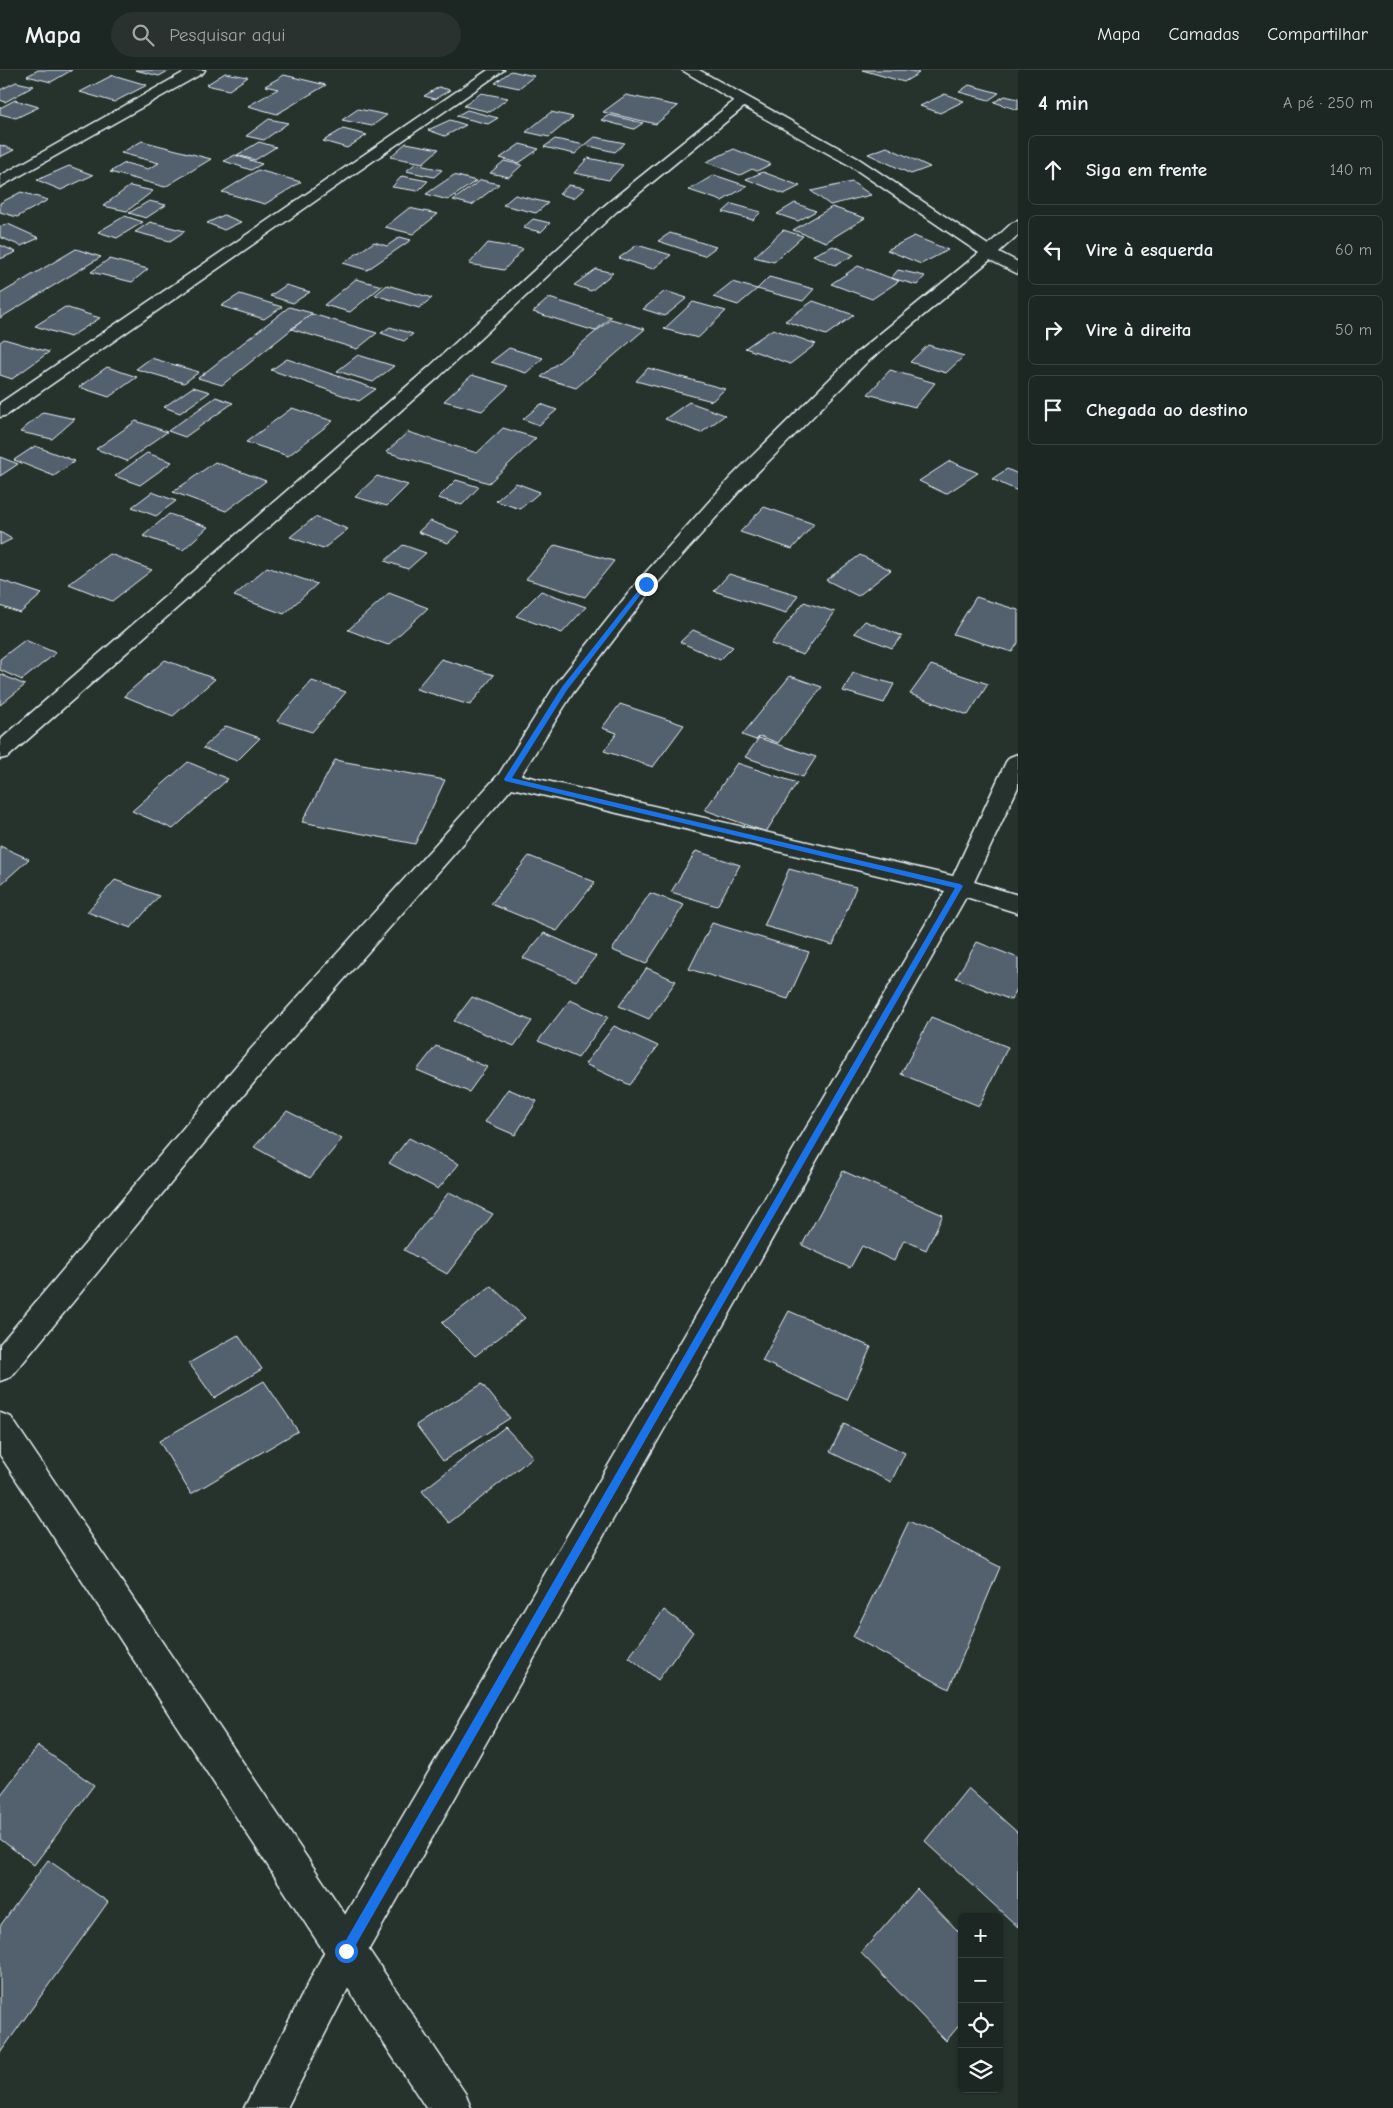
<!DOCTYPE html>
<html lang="pt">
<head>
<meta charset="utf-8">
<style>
	body { margin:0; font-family:"Comic Neue",sans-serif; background:#29322f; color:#f1f3f6 }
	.controls { position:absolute; right:15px; bottom:15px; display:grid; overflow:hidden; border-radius:8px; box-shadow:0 1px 4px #0004 }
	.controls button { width:45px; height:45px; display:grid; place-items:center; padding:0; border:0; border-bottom:1px solid #3a4340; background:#1c2622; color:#f1f3f6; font:25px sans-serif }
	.stop { position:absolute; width:15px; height:15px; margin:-11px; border:4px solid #1a73e8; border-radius:50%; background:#fff }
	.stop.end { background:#1a73e8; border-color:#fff; box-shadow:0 1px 5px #0008 }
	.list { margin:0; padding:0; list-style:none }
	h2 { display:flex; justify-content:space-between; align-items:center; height:65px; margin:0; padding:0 20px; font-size:21px }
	h2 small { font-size:16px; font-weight:400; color:#a0a5a5 }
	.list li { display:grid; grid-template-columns:32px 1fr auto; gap:15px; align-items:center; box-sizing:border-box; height:70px; margin:0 10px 10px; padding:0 10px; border:1px solid #3a4340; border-radius:8px }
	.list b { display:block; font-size:19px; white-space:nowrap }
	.list em { font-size:16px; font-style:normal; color:#a0a5a5 }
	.icon { flex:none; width:28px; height:28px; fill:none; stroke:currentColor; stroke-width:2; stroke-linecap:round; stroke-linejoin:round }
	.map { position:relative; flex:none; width:1018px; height:2038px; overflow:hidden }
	header { display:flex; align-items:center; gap:30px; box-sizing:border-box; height:70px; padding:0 25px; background:#1c2622; border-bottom:1px solid #3a4340 }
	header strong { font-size:24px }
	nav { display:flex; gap:28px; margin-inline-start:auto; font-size:18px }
	.search { width:350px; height:45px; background:#29322f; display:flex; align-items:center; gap:12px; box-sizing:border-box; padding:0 18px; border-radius:28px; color:#a0a5a5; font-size:19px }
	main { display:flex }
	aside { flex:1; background:#1c2622 }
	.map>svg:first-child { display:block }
	.building { fill:#52616e; stroke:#e8f1f8 }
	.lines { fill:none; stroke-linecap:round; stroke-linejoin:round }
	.street-casing { stroke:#e8f1f8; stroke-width:3 }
	.secondary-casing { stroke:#e8f1f8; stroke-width:3 }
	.street { fill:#26332d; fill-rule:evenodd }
	.secondary { fill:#26332d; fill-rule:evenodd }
	.route { fill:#1a73e8 }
</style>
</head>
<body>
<header>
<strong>Mapa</strong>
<div class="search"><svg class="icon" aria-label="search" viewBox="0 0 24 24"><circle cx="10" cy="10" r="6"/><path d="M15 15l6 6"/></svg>Pesquisar aqui</div>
<nav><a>Mapa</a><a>Camadas</a><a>Compartilhar</a></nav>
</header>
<main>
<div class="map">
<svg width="1018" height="2038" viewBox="0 0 1018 2038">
	<rect width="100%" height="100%" fill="#26332d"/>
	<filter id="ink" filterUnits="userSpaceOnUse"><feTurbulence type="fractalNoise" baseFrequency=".02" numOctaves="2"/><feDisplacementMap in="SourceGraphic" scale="10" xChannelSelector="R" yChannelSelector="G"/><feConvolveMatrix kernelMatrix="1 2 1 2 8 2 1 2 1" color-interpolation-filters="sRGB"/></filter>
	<g filter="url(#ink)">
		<path class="building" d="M 38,0 L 72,0 L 51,12 L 27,6 Z
			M 135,0 L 170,0 L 159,6 Z
			M 862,0 L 907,0 L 919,3 L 904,12 Z
			M 511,1 L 534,6 L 519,18 L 495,13 Z
			M 225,3 L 248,7 L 229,20 L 206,15 Z
			M 113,5 L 147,15 L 114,32 L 80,22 Z
			M 284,5 L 326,15 L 277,44 L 248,36 L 278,19 L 265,16 Z
			M 16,12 L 34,16 L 5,32 L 0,30 L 0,20 Z
			M 969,15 L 999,23 L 989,30 L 959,22 Z
			M 439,17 L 450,20 L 435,29 L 424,26 Z
			M 481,23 L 508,28 L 490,42 L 464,36 Z
			M 945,24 L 964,31 L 940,43 L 920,36 Z
			M 626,25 L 678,36 L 656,54 L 603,42 Z
			M 1005,26 L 1018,29 L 1018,40 L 994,32 Z
			M 15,30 L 39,37 L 16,48 L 0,44 L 0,38 Z
			M 358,39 L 387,45 L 372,56 L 342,50 Z
			M 467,40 L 498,48 L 488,54 L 456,46 Z
			M 551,42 L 573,47 L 549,67 L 526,62 Z
			M 609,45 L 643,53 L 634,59 L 601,50 Z
			M 269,49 L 288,53 L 264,70 L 246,66 Z
			M 450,50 L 466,55 L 445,66 L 428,60 Z
			M 343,59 L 367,65 L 347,78 L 323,71 Z
			M 595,67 L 625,73 L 615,82 L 585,75 Z
			M 555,69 L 585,75 L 575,84 L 544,77 Z
			M 142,71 L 211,89 L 165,117 L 110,102 L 125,93 L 148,99 L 159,93 L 121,83 Z
			M 259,72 L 276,77 L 255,90 L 237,85 Z
			M 406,73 L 439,79 L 423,93 L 390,87 Z
			M 520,74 L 539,79 L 519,93 L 500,88 Z
			M 0,75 L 14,80 L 0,87 Z
			M 887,77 L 930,97 L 911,104 L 868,84 Z
			M 734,79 L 771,94 L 757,101 L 752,99 L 740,105 L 706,92 Z
			M 235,85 L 262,94 L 251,100 L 224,91 Z
			M 588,88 L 623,95 L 609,110 L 574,103 Z
			M 504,91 L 522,95 L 509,107 L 490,103 Z
			M 415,94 L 442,100 L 434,107 L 406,101 Z
			M 69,96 L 93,105 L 61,120 L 37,110 Z
			M 258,100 L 301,112 L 265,134 L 222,122 Z
			M 763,102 L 800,116 L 784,124 L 746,109 Z
			M 454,105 L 476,111 L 448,130 L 426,124 Z
			M 714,105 L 747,116 L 722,131 L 689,120 Z
			M 402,106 L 428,111 L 418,121 L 392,117 Z
			M 481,110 L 499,114 L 472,135 L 453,130 Z
			M 852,112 L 871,125 L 830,135 L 811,121 Z
			M 569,115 L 585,118 L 574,128 L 559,124 Z
			M 130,116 L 153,121 L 127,141 L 103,136 Z
			M 21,122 L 48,130 L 17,147 L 0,142 L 0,133 Z
			M 515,125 L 548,133 L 536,143 L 503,135 Z
			M 149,131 L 166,135 L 146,148 L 129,143 Z
			M 795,133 L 816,141 L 798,151 L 777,144 Z
			M 732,134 L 761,142 L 753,150 L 723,142 Z
			M 832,137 L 865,148 L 826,172 L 793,160 Z
			M 409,138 L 438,144 L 413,164 L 385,157 Z
			M 224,145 L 241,152 L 224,160 L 207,153 Z
			M 125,146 L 143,152 L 117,168 L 98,162 Z
			M 533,149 L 550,153 L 541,162 L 523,158 Z
			M 150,152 L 185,161 L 170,171 L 135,162 Z
			M 8,154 L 39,168 L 21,176 L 0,167 L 0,157 Z
			M 783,160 L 803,166 L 774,192 L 754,187 Z
			M 670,163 L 716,177 L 704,186 L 658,171 Z
			M 914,166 L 948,180 L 921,194 L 887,180 Z
			M 400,167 L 411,170 L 367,200 L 343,193 L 374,172 L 387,176 Z
			M 488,173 L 523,179 L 504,200 L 469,194 Z
			M 0,175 L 16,182 L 0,189 Z
			M 637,175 L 671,185 L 653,199 L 619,188 Z
			M 833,176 L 854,185 L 835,195 L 813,185 Z
			M 76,179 L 101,187 L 0,248 L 0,224 Z
			M 109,189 L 148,199 L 132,212 L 91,202 Z
			M 858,196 L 899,211 L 872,229 L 831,214 Z
			M 596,199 L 613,203 L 591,221 L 574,215 Z
			M 898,200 L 925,206 L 917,215 L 891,208 Z
			M 769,207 L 814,219 L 803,231 L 757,219 Z
			M 356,209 L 382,216 L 350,242 L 324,235 Z
			M 732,212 L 757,219 L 738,235 L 713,227 Z
			M 286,215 L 310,222 L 293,233 L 270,226 Z
			M 387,215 L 432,228 L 419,238 L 375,225 Z
			M 665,221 L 687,228 L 665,246 L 643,239 Z
			M 240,224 L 282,237 L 264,249 L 221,236 Z
			M 549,228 L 611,247 L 595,261 L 533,242 Z
			M 813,231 L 854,245 L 826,265 L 785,251 Z
			M 693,232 L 726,241 L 698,268 L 664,259 Z
			M 65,237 L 100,248 L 70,267 L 35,256 Z
			M 289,237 L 312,243 L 222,315 L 198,308 Z
			M 312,244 L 377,263 L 357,279 L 291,259 Z
			M 611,249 L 645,259 L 576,318 L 541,307 Z
			M 390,257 L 413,264 L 404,271 L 381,263 Z
			M 773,259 L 816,274 L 790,294 L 745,278 Z
			M 4,269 L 49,282 L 12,309 L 0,305 L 0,272 Z
			M 928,275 L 964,286 L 946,303 L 910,292 Z
			M 509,278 L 543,288 L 526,303 L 491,292 Z
			M 358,285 L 394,296 L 373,312 L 337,301 Z
			M 151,288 L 199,302 L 184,313 L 136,299 Z
			M 287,289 L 376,319 L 359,331 L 271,300 Z
			M 107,297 L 137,307 L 109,327 L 79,317 Z
			M 648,298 L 725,319 L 712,331 L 636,311 Z
			M 890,300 L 935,313 L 915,337 L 868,324 Z
			M 472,305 L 509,316 L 482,341 L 444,331 Z
			M 193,317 L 210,322 L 180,343 L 164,337 Z
			M 216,327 L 233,333 L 185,367 L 168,361 Z
			M 689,332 L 725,345 L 701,363 L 665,349 Z
			M 541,334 L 557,340 L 539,355 L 523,349 Z
			M 292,338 L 333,351 L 288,386 L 246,372 Z
			M 43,342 L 75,349 L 52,369 L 20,362 Z
			M 136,351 L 167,362 L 127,391 L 96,379 Z
			M 503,358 L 536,368 L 489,413 L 386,382 L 408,362 L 477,383 Z
			M 35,376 L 75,391 L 54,406 L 14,390 Z
			M 147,383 L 172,392 L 140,415 L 115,406 Z
			M 0,387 L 18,394 L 0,406 Z
			M 950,391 L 978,403 L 946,424 L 919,411 Z
			M 215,392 L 266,411 L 226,441 L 173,422 Z
			M 1007,399 L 1018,404 L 1018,421 L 992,409 Z
			M 377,406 L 408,415 L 387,436 L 355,427 Z
			M 456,410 L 479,417 L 462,435 L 438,428 Z
			M 516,413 L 540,422 L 520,439 L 496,431 Z
			M 152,422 L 176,431 L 156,446 L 132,437 Z
			M 764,437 L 814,454 L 792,479 L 740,462 Z
			M 169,444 L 208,457 L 183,480 L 143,466 Z
			M 315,447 L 348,459 L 323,479 L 290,467 Z
			M 430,451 L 460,462 L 448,473 L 418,462 Z
			M 0,462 L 12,469 L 0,475 Z
			M 403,475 L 426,483 L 408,499 L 385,491 Z
			M 555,475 L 614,491 L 585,527 L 526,509 Z
			M 110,484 L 152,500 L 112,531 L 69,514 Z
			M 860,485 L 891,500 L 858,526 L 826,510 Z
			M 267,497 L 317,514 L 284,544 L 234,526 Z
			M 729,504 L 798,525 L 786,543 L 714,521 Z
			M 0,510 L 42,524 L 20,543 L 0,536 Z
			M 541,521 L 586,537 L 562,563 L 516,546 Z
			M 389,523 L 428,538 L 388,575 L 348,560 Z
			M 976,527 L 1018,540 L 1018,573 L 1012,582 L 953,564 Z
			M 804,532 L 835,542 L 803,585 L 771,574 Z
			M 865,551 L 902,566 L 892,578 L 854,563 Z
			M 693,560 L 733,577 L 720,590 L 680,572 Z
			M 25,570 L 56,583 L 22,610 L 0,600 L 0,589 Z
			M 441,589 L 494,605 L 470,635 L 416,619 Z
			M 165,590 L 215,609 L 173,646 L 124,626 Z
			M 931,595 L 988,614 L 968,645 L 910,624 Z
			M 853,603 L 894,614 L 884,633 L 843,621 Z
			M 0,604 L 25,615 L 0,635 Z
			M 790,606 L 822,617 L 778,673 L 760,666 L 756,670 L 742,665 Z
			M 312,611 L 346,622 L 312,662 L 277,651 Z
			M 620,634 L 684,655 L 653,697 L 604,681 L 617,663 L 602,658 Z
			M 226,656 L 260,668 L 237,691 L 203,678 Z
			M 759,668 L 816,687 L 803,707 L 745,687 Z
			M 335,690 L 445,710 L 415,774 L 302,752 Z
			M 188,692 L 228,709 L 173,759 L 132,741 Z
			M 737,693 L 797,713 L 766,762 L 705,740 Z
			M 0,776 L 29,789 L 0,815 Z
			M 696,781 L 740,795 L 717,836 L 671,822 Z
			M 529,786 L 595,812 L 557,861 L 491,834 Z
			M 789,799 L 856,817 L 833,875 L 764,856 Z
			M 115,810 L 159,826 L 131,858 L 87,842 Z
			M 650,823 L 684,835 L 646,894 L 612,880 Z
			M 712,853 L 809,882 L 788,929 L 689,899 Z
			M 544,863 L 596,886 L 576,911 L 523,888 Z
			M 977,872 L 1018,888 L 1018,917 L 1011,930 L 956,908 Z
			M 647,898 L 676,911 L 649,949 L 619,936 Z
			M 472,927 L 532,951 L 514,976 L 454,951 Z
			M 570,930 L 608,947 L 578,988 L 538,971 Z
			M 931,947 L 1008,977 L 979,1036 L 901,1004 Z
			M 614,956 L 658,976 L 630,1015 L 585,994 Z
			M 436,976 L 487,997 L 469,1022 L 417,1000 Z
			M 508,1019 L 537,1031 L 515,1065 L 485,1052 Z
			M 287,1041 L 342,1069 L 310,1108 L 254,1077 Z
			M 409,1068 L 459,1094 L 438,1119 L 389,1093 Z
			M 843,1101 L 943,1145 L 926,1180 L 904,1170 L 894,1191 L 862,1176 L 850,1198 L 802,1175 Z
			M 449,1122 L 493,1144 L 447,1204 L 404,1180 Z
			M 491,1216 L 525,1248 L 475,1286 L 442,1253 Z
			M 789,1241 L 871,1277 L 847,1330 L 762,1291 Z
			M 238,1265 L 262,1299 L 214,1328 L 189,1293 Z
			M 264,1311 L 298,1361 L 191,1424 L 159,1371 Z
			M 482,1314 L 510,1348 L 443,1391 L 416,1355 Z
			M 844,1354 L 905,1383 L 891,1412 L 830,1382 Z
			M 505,1357 L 533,1387 L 449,1453 L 422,1421 Z
			M 909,1451 L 1000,1497 L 949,1619 L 853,1567 Z
			M 664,1540 L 693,1562 L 658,1610 L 629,1587 Z
			M 38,1676 L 94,1715 L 34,1795 L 0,1769 L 0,1726 Z
			M 968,1718 L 1018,1763 L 1018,1857 L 925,1771 Z
			M 48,1790 L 108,1832 L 0,1983 L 0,1856 Z
			M 917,1819 L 962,1865 L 962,1952 L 946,1971 L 861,1883 Z"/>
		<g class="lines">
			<defs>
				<path id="street" d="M 188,0 L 205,0 L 203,3 L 0,117 L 0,106 Z
					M 488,0 L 504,0 L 7,345 L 0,347 L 0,333 Z
					M 682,0 L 699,0 L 859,89 L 988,175 L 1012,153 L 1018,151 L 1018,165 L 999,182 L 1018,192 L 1018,204 L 990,190 L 866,293 L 745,415 L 653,518 L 573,623 L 521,705 L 953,806 L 1006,692 L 1010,687 L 1018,684 L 1018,717 L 974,812 L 1018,825 L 1018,843 L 966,827 L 360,1895 L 287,2038 L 244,2038 L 332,1867 L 945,821 L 512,718 L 261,1004 L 11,1307 L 0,1311 L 0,1274 L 241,990 L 499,704 L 556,614 L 639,510 L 731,407 L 854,285 L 979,183 L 849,95 L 744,37 L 616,142 L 440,306 L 8,687 L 0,689 L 0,670 L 428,298 L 604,136 L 734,31 Z"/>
				<path id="secondary" d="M 0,1343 L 11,1347 L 465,2023 L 471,2038 L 426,2038 L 0,1385 Z"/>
			</defs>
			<use href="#street" class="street-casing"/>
			<use href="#secondary" class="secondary-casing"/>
			<use href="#street" class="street"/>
			<use href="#secondary" class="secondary"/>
		</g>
	</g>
	<path class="route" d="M 644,513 L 649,514 L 567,620 L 512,708 L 960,814 L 963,816 L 350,1885 L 346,1887 L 342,1885 L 340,1881 L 342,1877 L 955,818 L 505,711 L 504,709 L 562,617 Z"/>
</svg>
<div class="controls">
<button>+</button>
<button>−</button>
<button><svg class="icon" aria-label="locate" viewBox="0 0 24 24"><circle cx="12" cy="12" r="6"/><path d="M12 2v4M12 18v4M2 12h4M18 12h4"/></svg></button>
<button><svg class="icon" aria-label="layers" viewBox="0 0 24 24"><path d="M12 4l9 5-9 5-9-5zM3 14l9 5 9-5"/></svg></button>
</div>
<div class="stop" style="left:346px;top:1881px"></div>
<div class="stop end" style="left:646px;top:514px"></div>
</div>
<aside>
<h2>4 min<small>A pé · 250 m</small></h2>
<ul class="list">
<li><svg class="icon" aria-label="ahead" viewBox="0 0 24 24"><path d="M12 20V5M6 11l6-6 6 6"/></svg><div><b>Siga em frente</b></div><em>140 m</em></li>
<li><svg class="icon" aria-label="left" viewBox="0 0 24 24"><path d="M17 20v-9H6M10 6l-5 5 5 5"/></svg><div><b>Vire à esquerda</b></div><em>60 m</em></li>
<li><svg class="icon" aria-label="right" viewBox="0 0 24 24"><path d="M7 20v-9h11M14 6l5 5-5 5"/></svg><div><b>Vire à direita</b></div><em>50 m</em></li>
<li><svg class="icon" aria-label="arrive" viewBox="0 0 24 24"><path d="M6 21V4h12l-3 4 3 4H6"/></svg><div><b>Chegada ao destino</b></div></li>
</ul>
</aside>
</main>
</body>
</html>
